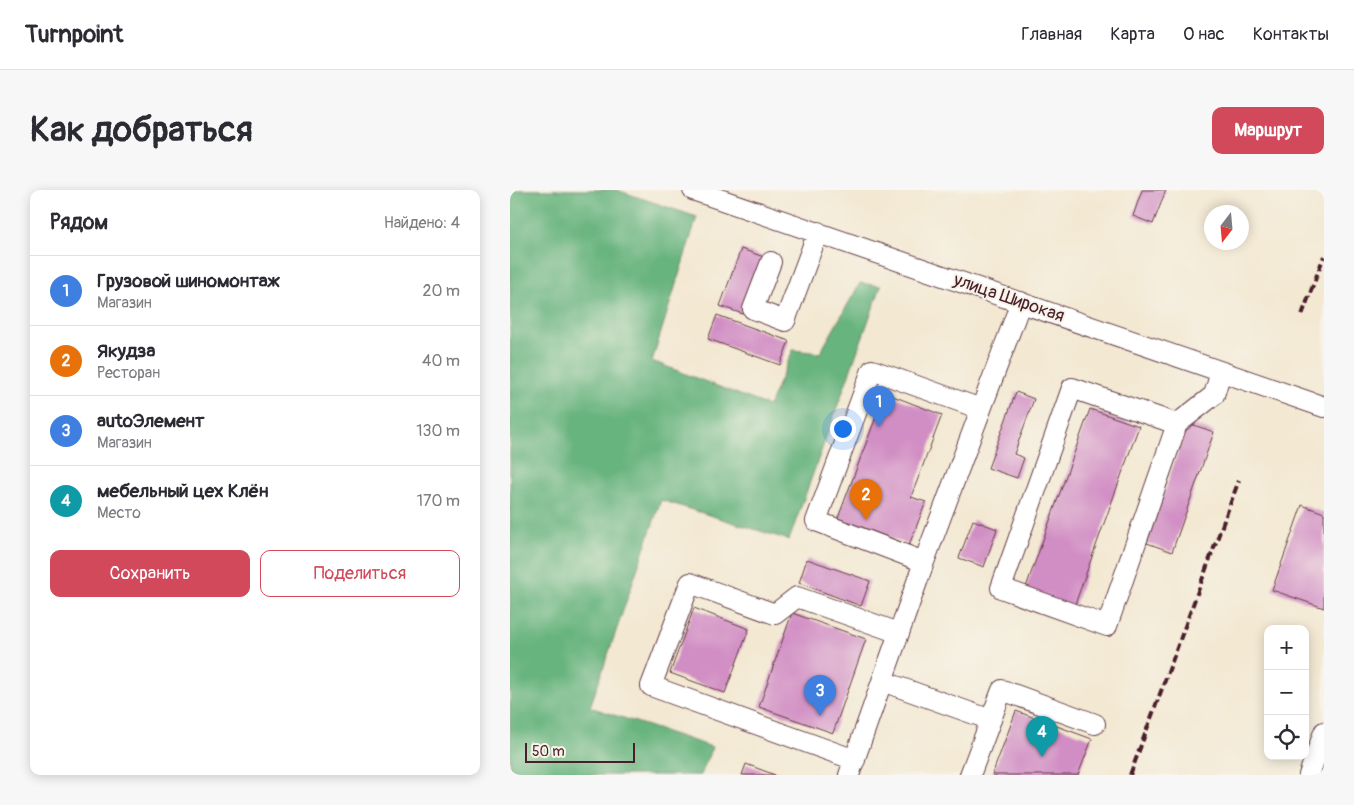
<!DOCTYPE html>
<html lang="ru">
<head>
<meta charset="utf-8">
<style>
	body { margin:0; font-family:Pangolin,sans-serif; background:#f7f7f7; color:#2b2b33 }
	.controls { position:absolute; right:15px; bottom:15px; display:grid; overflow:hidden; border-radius:10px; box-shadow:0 2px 12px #0003 }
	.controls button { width:45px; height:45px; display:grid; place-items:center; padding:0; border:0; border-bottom:1px solid #e1e1e2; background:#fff; color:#2b2b33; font:25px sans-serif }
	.compass { position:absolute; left:694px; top:15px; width:45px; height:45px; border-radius:50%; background:#fff; box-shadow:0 2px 12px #0003; rotate:196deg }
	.scale { position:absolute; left:15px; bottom:12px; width:110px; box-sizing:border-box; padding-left:5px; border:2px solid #4a1f2b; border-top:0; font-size:14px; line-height:18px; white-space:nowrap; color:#4a1f2b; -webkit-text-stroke:4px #f7f3e8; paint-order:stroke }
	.you { position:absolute; left:332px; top:238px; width:18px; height:18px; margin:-12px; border:4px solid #fff; border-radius:50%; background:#1a73e8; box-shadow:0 0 0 8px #1a73e833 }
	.badge { display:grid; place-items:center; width:32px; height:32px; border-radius:50%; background:#d1495b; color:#fff; font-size:16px; font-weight:700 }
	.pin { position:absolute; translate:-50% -41px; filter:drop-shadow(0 1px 2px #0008) }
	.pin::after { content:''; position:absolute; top:26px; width:18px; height:15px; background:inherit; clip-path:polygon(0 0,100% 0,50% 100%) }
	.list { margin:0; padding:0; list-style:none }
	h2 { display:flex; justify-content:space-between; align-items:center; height:65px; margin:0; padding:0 20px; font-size:21px }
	h2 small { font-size:16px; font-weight:400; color:#7c7c81 }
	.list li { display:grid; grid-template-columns:32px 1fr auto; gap:15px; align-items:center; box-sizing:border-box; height:70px; padding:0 20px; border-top:1px solid #e1e1e2 }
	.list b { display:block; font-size:19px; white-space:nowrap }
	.list p { margin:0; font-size:16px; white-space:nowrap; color:#7c7c81 }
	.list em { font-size:16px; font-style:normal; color:#7c7c81 }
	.actions { display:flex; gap:10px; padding:15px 20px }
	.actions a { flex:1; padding:11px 0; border:1px solid #d1495b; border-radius:10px; text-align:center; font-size:18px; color:#d1495b }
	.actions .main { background:#d1495b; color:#fff }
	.icon { flex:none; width:28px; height:28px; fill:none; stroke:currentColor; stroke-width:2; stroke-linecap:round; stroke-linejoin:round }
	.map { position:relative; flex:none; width:814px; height:585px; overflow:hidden; border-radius:10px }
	header { display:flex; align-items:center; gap:30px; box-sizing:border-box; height:70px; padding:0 25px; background:#fff; border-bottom:1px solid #e1e1e2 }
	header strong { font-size:24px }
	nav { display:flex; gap:28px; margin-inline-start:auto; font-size:18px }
	.intro { display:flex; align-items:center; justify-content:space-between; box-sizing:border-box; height:120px; padding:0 30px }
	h1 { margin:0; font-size:35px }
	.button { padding:12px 22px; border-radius:10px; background:#d1495b; color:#fff; font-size:18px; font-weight:700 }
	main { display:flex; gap:30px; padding:0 30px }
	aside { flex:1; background:#fff; border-radius:10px; box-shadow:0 2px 12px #0003 }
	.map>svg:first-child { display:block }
	.forest { fill:#67b47e; stroke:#586a54 }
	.building { fill:#d18ec4 }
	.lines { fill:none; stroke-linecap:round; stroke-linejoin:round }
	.minor-casing { stroke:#633d44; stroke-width:22 }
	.minor { stroke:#fff; stroke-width:20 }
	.rail { stroke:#4a1f2b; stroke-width:4; stroke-dasharray:8 4; stroke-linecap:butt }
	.labels { text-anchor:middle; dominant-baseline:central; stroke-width:4; stroke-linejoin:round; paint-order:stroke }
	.street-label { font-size:18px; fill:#4a1f2b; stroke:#f7f3e8 }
</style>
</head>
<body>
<header>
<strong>Turnpoint</strong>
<nav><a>Главная</a><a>Карта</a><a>О нас</a><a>Контакты</a></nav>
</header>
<div class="intro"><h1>Как добраться</h1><a class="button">Маршрут</a></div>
<main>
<aside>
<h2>Рядом<small>Найдено: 4</small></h2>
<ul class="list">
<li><span class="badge" style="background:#3f7fe0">1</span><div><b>Грузовой шиномонтаж</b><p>Магазин</p></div><em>20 m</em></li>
<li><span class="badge" style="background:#e8710a">2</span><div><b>Якудза</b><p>Ресторан</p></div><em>40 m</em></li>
<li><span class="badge" style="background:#3f7fe0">3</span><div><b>autoЭлемент</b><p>Магазин</p></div><em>130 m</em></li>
<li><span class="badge" style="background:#0f9aa8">4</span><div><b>мебельный цех Клён</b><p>Место</p></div><em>170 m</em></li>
</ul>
<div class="actions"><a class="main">Сохранить</a><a>Поделиться</a></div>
</aside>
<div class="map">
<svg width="814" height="585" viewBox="0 0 814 585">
	<rect width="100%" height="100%" fill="#f7f3e8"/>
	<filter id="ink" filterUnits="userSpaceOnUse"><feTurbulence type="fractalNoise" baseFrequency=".02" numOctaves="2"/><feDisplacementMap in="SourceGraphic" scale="10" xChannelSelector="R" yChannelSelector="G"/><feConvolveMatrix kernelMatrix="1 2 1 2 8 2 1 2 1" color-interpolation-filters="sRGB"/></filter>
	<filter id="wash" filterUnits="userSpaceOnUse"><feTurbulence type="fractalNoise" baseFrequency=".0096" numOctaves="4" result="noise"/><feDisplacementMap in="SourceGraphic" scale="20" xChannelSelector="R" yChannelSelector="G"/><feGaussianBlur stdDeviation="1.12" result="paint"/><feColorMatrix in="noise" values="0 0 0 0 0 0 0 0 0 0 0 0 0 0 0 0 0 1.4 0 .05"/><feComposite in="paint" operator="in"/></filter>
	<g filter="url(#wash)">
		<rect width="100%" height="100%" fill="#f3e8d2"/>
		<path class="forest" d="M 0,0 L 107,0 L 187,27 L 142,171 L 259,216 L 283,160 L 310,163 L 350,93 L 371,96 L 279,350 L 151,310 L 80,517 L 202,557 L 191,585 L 0,585 Z"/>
		<g id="blocks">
			<path class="building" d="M 632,0 L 656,0 L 643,34 L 623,26 Z
				M 231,59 L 254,67 L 233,124 L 210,116 Z
				M 207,125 L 279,151 L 270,175 L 198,149 Z
				M 506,202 L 524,209 L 504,264 L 514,268 L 507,288 L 478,278 Z
				M 375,203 L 432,225 L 401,307 L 416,312 L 399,355 L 328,328 Z
				M 580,219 L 629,236 L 564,417 L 515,400 Z
				M 678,233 L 704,242 L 662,362 L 637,353 Z
				M 792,315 L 814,323 L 814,418 L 762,400 Z
				M 463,330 L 487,339 L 474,377 L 449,368 Z
				M 297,369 L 360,391 L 351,416 L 289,393 Z
				M 184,418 L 239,439 L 215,503 L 160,483 Z
				M 282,423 L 356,449 L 323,543 L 249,517 Z
				M 506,521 L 582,549 L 568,585 L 482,585 Z
				M 236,574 L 265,585 L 232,585 Z"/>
		</g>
	</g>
	<g filter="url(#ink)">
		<use href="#blocks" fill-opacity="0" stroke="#633d44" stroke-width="1"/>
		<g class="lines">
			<defs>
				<path id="minor" d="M 183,0 L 814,217
					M 261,72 L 243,119 L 275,131 L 308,42
					M 471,219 L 362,180 L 306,331 L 414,372 L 511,112
					M 667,234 L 562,198 L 491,398 L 597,436 L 667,234 L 704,205 L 711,182
					M 372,491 L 481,530
					M 345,570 L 141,496 L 180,393 L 265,424 L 287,407 L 389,443
					M 339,585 L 414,372
					M 460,585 L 492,500 L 585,534
					M 799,585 L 814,542"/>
			</defs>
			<use href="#minor" class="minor-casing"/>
			<use href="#minor" class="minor"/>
			<path class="rail" d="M 792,125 L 814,66
				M 620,585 L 729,290"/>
		</g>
	</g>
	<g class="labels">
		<g class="street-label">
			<text transform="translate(499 108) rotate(19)">улица Широкая</text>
		</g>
	</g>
</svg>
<div class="controls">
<button>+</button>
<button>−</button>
<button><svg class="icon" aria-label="locate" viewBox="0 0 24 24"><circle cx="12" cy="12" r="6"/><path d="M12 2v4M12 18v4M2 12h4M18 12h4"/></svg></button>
</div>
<svg class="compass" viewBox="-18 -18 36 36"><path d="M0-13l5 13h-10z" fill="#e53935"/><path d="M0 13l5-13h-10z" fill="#7c7c81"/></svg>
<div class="scale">50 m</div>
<div class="you"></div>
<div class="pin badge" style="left:369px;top:237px;background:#3f7fe0">1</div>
<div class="pin badge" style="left:356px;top:330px;background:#e8710a">2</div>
<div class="pin badge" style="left:310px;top:526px;background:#3f7fe0">3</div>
<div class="pin badge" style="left:532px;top:567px;background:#0f9aa8">4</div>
</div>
</main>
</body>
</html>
